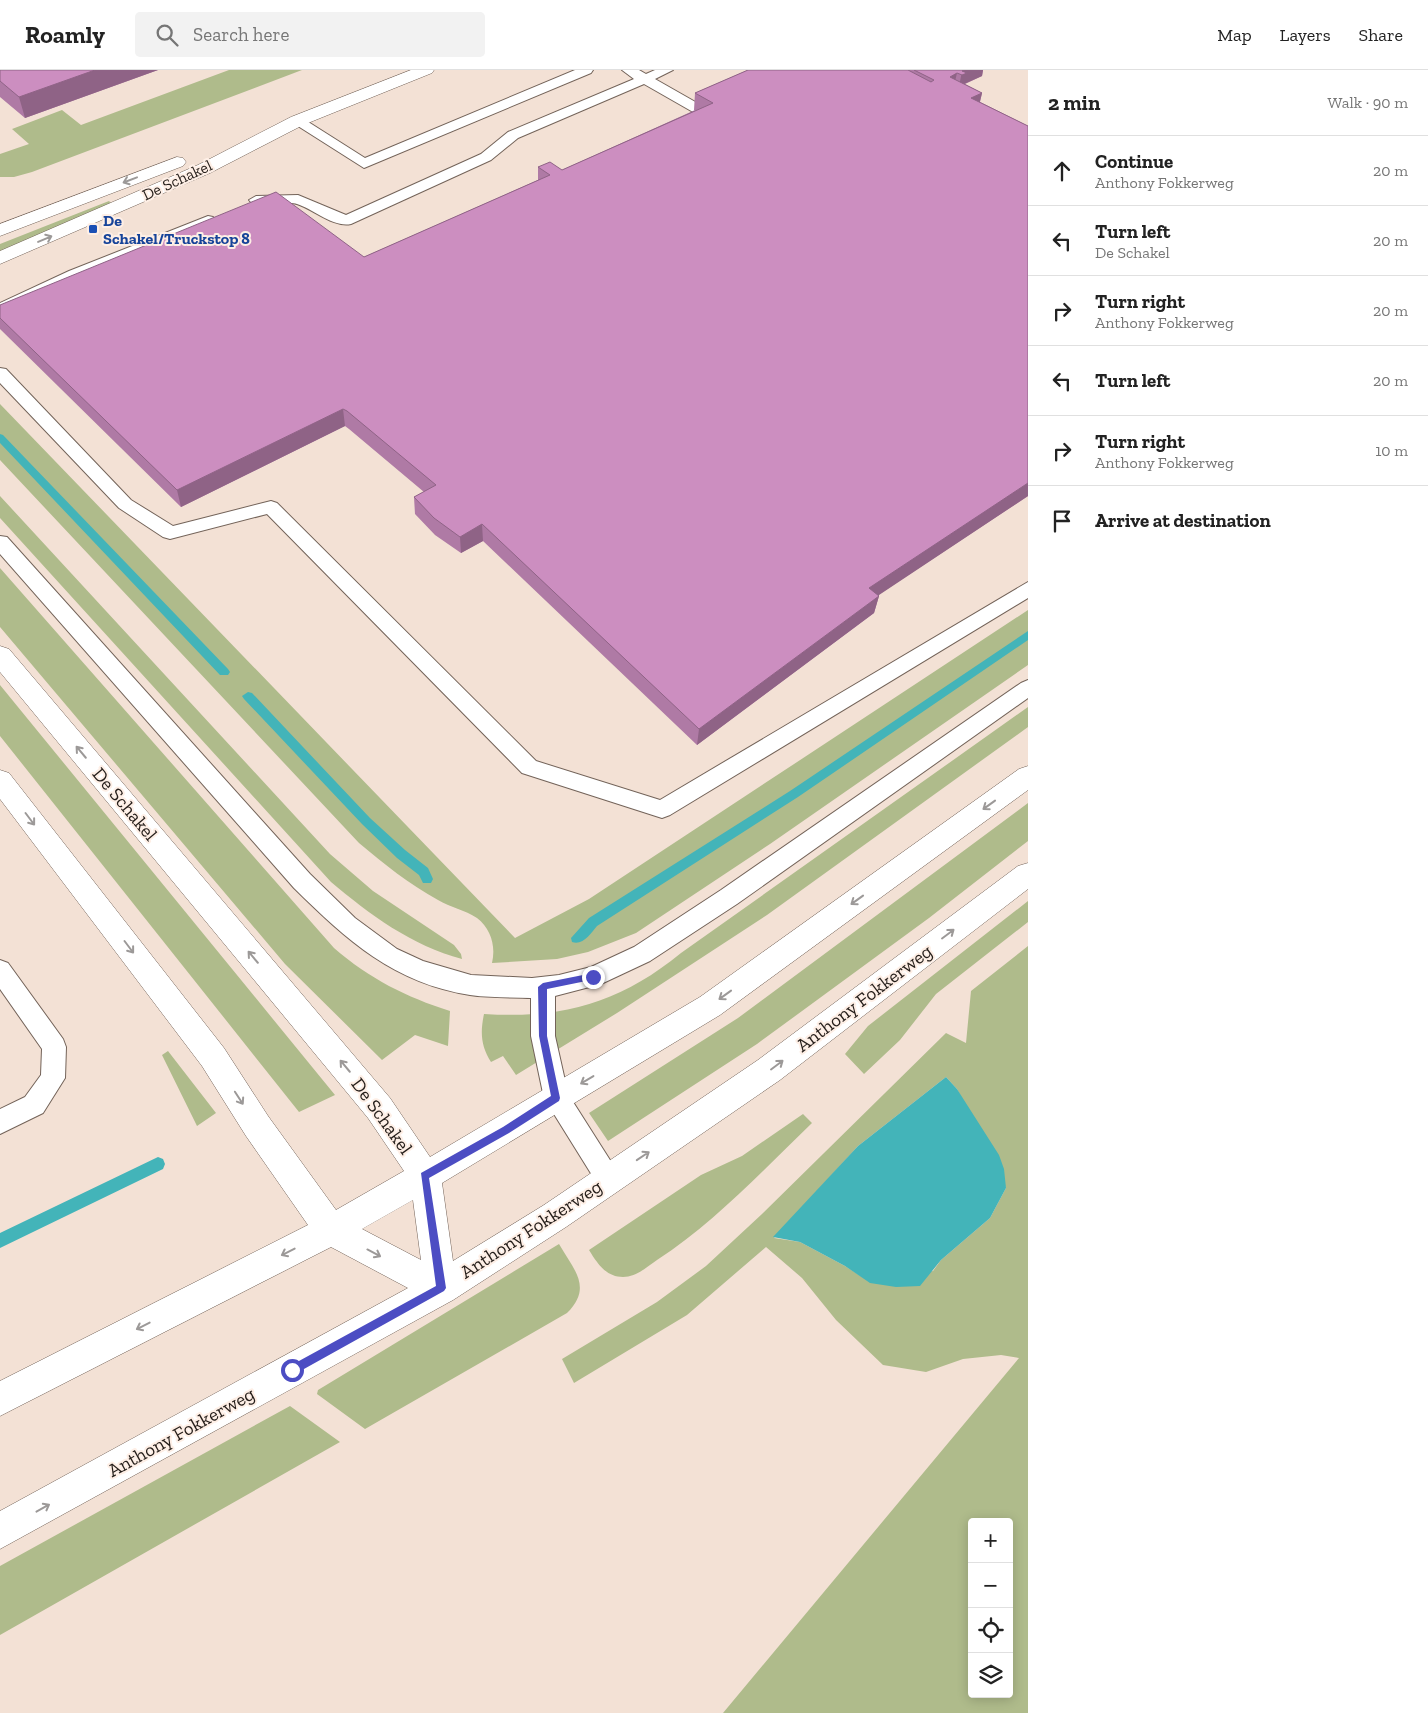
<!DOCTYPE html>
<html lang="en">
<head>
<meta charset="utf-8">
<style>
	body { margin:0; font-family:"Zilla Slab",serif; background:#f2f2f2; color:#222 }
	.controls { position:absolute; right:15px; bottom:15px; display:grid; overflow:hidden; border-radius:5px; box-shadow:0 2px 12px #0003 }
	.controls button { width:45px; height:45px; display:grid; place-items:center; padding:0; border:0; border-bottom:1px solid #e0e0e0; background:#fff; color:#222; font:25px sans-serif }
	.stop { position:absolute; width:15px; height:15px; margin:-11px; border:4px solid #4c4dc3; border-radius:50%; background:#fff }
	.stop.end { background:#4c4dc3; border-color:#fff; box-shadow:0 1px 5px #0008 }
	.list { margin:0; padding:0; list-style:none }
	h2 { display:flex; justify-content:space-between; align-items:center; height:65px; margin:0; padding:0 20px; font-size:21px }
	h2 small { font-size:16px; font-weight:400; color:#767676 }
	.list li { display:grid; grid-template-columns:32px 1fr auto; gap:15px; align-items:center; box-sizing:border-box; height:70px; padding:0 20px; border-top:1px solid #e0e0e0 }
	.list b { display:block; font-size:19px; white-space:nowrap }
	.list p { margin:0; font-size:16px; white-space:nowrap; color:#767676 }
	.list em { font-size:16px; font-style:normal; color:#767676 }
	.icon { flex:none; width:28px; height:28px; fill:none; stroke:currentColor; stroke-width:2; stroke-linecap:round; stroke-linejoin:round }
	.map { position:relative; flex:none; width:1028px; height:1643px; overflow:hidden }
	header { display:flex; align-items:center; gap:30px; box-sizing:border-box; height:70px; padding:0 25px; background:#fff; border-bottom:1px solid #e0e0e0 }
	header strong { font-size:24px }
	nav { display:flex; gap:28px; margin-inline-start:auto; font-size:18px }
	.search { width:350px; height:45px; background:#f2f2f2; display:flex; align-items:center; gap:12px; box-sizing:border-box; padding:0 18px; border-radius:5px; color:#767676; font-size:19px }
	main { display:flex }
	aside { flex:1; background:#fff }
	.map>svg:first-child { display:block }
	.green { fill:#afbb8b; fill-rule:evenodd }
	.water { fill:#43b4b9 }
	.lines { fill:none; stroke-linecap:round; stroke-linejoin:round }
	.stream { fill:#43b4b9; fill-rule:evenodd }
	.lane-casing { stroke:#736359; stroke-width:2 }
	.secondary-casing { stroke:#736359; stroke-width:1 }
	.lane { fill:#fff; fill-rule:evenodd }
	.secondary { fill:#fff; fill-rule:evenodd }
	.wall { fill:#af7aa5 }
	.shaded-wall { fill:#8f6386 }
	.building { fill:#cc8ec0; stroke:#8f6386 }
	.oneway { stroke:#9c9998 }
	.route { fill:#4c4dc3 }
	.transit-dot { fill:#1a4fb4; stroke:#feefe6; stroke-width:2 }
	.labels { text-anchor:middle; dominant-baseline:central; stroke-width:4; stroke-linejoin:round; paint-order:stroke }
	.far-street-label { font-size:16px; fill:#241d19; stroke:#feefe6 }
	.far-transit-label { font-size:16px; font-weight:bold; fill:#164399; stroke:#feefe6; text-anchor:start }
	.street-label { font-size:19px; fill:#241d19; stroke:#feefe6 }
</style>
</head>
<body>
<header>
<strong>Roamly</strong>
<div class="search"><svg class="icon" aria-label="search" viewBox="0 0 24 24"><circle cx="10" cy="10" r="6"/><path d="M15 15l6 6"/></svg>Search here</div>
<nav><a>Map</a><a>Layers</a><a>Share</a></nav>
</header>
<main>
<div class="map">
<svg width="1028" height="1643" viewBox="0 0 1028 1643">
	<rect width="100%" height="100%" fill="#f3e1d5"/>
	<path class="green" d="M 229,0 L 302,0 L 32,102 L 14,107 L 0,107 L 0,84 L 29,74 L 12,59 L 62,40 L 81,55 Z
		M 109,131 L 111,133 L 0,182 L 0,174 Z
		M 0,334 L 515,868 L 589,829 L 1028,540 L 1028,595 L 770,774 L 636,863 L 588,882 L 557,889 L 492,893 C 496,876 491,859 477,848 C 465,840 450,837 438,830 C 409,814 384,794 359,773 L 0,390 Z
		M 0,426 L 330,784 L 373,821 L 454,875 L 461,884 L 462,889 C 412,876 369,844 331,812 L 0,448 Z
		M 0,498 L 334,878 C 370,909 406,927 450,941 L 448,976 L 415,965 L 382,990 L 285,894 L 0,557 Z
		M 0,615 L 335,1025 L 299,1042 L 0,666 Z
		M 1028,637 L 1028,657 L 767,845 L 617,943 L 516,1005 L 503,986 L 491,992 C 481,976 480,963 484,944 C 562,949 620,933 681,883 Z
		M 1028,733 L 1028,771 L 929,848 L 757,974 L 608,1071 L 589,1043 L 738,948 Z
		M 1028,831 L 1028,852 L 936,924 L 900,970 L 864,1004 L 845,984 L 868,956 Z
		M 1028,876 L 1028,1643 L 723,1643 L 1019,1288 L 1001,1285 L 963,1289 L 926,1302 L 883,1295 L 836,1250 L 802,1208 L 766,1177 L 687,1245 L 574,1313 L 562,1289 L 657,1232 L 706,1196 L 762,1144 L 946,963 L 966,973 L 971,921 ZM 946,1007 L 957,1019 L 1006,1118 L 990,1148 L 941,1190 L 933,1201 L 870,1212 L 845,1196 L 800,1172 L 774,1168 L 858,1076 ZM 972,1452 L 1009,1452 L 1009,1624 L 972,1624 Z
		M 168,981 L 216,1043 L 197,1056 L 162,985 Z
		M 803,1044 L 812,1053 C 762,1101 715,1152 657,1190 C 647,1197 636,1207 623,1207 C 606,1207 597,1193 589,1180 L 701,1105 L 742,1086 Z
		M 559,1174 C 574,1200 593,1217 567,1243 L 365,1359 L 317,1324 L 318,1320 Z
		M 290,1336 L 340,1372 L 0,1565 L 0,1496 Z"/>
	<path class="water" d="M 946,1007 L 957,1019 L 999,1085 L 1004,1099 L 1006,1118 L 990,1148 L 941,1190 L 920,1216 L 896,1217 L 870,1213 L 845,1196 L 800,1172 L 773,1167 L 858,1076 Z"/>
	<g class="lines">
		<path class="stream" d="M 0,364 L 3,365 L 228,599 L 230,602 L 228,605 L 220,605 L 0,373 Z
			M 1028,561 L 1028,570 L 798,727 L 597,856 C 591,863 583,876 572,872 L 571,868 L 589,848 L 790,721 Z
			M 248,622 L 252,623 L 370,748 L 405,780 L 428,798 L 433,809 L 431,813 L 423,813 L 419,805 L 397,788 L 362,754 L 244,629 L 242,626 Z
			M 158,1087 L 163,1089 L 165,1094 L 163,1099 L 0,1178 L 0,1163 Z"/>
		<defs>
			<path id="lane" d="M 575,0 L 593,0 L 591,3 L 364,98 L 290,51 L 292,48 L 302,48 L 365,88 Z
				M 622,0 L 639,0 L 646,4 L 655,0 L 673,0 L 655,9 L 713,42 L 720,40 L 727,44 L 717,50 L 707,50 L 644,14 L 518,68 L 491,90 L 351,154 C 334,158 313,139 297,134 C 286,130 256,140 249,130 L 256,126 L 298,125 L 346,145 L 481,84 L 508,62 L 634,9 Z
				M 208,146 L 213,147 L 215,150 L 213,153 L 81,207 L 0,244 L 0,233 L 69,201 Z
				M 0,298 L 6,299 L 131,430 L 173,456 L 271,431 L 277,433 L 536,691 L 660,730 L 1028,512 L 1028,528 L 670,745 L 662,748 L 522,703 L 267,444 L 170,469 L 163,467 L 119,438 L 0,313 Z
				M 0,466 L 7,467 L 310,804 L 355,848 L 397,879 L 423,891 L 471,905 L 532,908 L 559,905 L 591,897 L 634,877 L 721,820 L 1021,613 L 1028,610 L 1028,628 L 737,834 L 650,891 L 601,914 L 555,926 L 555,966 L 568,1024 L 622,1109 L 618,1118 L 609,1121 L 600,1118 L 544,1028 L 531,966 L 531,928 C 511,927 490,928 470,925 C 393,913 347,870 294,818 L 0,484 Z
				M 0,890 L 8,893 L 63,969 L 66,977 L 65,1008 L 43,1043 L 0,1064 L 0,1039 L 25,1027 L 41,1005 L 42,979 L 0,919 Z"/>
			<path id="secondary" d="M 411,0 L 434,0 L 432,3 L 303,55 L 210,103 L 0,194 L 0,181 L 198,95 L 291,47 Z
				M 177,87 L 183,88 L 186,92 L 183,96 L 0,166 L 0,154 Z
				M 0,576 L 9,579 L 390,1028 L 430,1087 L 700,927 L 1019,699 L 1028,696 L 1028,720 L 720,945 L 442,1113 L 453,1191 L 544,1135 L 758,990 L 1018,796 L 1028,793 L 1028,819 L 780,1010 L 566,1157 L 453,1230 L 0,1479 L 0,1441 L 408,1218 L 331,1177 L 0,1346 L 0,1311 L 308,1155 L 246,1066 L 202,996 L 0,729 L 0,700 L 9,703 L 224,978 L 268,1046 L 336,1140 L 404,1101 L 368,1048 L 0,602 ZM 413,1130 L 421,1190 L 362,1159 Z"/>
		</defs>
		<use href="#lane" class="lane-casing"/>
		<use href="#secondary" class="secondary-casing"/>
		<use href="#lane" class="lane"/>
		<use href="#secondary" class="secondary"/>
	</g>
	<path class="wall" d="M 0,0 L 158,0 L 25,48 L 0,27 Z
		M 748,0 L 983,0 L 982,6 L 965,14 L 982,23 L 980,32 L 1028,56 L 1028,426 L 878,525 L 879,526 L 874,543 L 697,675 L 483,471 L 461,483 L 435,465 L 415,444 L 414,427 L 424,422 L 349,359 L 345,356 L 181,437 L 0,259 L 0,235 L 364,187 L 538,110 L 538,97 L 562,100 L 695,40 L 694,40 L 695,23 Z"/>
	<path class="shaded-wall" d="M 95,0 L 158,0 L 25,48 L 19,27 Z
		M 964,0 L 983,0 L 982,6 L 964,14 L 958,22 L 962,1 Z
		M 957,3 L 953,20 L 950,7 Z
		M 982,23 L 978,39 L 971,28 Z
		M 343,339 L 345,356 L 181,437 L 177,420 Z
		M 1028,413 L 1028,426 L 864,535 L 869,518 Z
		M 482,454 L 483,471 L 461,483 L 460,467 Z
		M 879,526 L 874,543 L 697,675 L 699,659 Z"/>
	<path class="building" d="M 0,0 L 95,0 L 19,27 L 0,11 Z
		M 748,0 L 908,0 L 931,12 L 934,10 L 914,0 L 964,0 L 962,1 L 967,3 L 962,5 L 957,3 L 950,7 L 982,23 L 971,28 L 1028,56 L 1028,413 L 869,518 L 879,526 L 699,659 L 482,454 L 460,467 L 434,448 L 414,427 L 436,415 L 347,341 L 343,339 L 177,420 L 0,248 L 0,235 L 276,122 L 364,187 L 550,105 L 538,97 L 550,92 L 562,100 L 713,33 L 695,23 Z"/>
	<defs><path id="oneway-shaft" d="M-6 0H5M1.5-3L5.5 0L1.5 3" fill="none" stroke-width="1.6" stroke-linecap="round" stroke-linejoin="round" transform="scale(1.25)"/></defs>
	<g class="oneway">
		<use href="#oneway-shaft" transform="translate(130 110) rotate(159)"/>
		<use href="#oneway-shaft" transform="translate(45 169) rotate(-23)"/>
		<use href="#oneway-shaft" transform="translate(81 682) rotate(-130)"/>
		<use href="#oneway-shaft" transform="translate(989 735) rotate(144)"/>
		<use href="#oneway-shaft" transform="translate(30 749) rotate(53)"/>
		<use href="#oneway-shaft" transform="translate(857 830) rotate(144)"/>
		<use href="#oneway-shaft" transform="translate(948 864) rotate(-37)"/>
		<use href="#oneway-shaft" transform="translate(129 877) rotate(53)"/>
		<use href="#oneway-shaft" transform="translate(253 887) rotate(-130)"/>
		<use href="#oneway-shaft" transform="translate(725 925) rotate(144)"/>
		<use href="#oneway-shaft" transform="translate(777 995) rotate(-37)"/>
		<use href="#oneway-shaft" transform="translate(345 996) rotate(-130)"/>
		<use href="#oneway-shaft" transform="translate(587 1010) rotate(149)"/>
		<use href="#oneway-shaft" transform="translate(239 1028) rotate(57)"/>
		<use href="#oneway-shaft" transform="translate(643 1086) rotate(-34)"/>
		<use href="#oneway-shaft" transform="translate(288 1182) rotate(153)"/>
		<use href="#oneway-shaft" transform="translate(374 1183) rotate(28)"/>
		<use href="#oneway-shaft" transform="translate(143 1256) rotate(153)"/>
		<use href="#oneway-shaft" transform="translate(43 1438) rotate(-29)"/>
	</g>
	<path class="route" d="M 593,903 L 597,907 L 596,909 L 547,919 L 547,966 L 560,1028 L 559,1031 L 509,1063 L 429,1108 L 446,1218 L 444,1221 L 295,1304 L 288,1304 L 288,1297 L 436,1216 L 421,1103 L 503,1057 L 551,1026 L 539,966 L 538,917 L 543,913 Z"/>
	<rect class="transit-dot" x="88" y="154" width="10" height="10" rx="2.5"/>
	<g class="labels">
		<g class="far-street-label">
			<text transform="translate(177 110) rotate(-25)">De Schakel</text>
		</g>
		<g class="far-transit-label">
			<text x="103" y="150">De<tspan x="103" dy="18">Schakel/Truckstop 8</tspan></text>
		</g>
		<g class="street-label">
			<text transform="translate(125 734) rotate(50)">De Schakel</text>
			<text transform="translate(864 928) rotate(-37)">Anthony Fokkerweg</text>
			<text transform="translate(382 1046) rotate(54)">De Schakel</text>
			<text transform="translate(531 1159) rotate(-33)">Anthony Fokkerweg</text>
			<text transform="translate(181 1362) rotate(-29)">Anthony Fokkerweg</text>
		</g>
	</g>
</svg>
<div class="controls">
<button>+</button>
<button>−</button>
<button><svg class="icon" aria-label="locate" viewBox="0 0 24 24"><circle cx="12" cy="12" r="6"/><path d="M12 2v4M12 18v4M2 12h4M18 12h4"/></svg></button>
<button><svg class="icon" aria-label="layers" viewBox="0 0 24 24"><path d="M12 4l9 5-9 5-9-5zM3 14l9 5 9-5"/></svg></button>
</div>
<div class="stop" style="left:292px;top:1300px"></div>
<div class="stop end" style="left:593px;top:907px"></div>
</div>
<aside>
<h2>2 min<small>Walk · 90 m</small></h2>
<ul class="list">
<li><svg class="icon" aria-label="ahead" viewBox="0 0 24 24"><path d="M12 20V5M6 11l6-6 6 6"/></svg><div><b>Continue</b><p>Anthony Fokkerweg</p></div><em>20 m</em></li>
<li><svg class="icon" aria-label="left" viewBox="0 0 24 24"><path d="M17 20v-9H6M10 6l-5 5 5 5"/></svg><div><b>Turn left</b><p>De Schakel</p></div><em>20 m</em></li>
<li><svg class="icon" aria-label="right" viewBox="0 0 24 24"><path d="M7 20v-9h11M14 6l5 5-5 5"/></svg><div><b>Turn right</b><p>Anthony Fokkerweg</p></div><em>20 m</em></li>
<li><svg class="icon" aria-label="left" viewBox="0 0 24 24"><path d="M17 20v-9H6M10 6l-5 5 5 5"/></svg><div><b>Turn left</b></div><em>20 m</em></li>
<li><svg class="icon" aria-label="right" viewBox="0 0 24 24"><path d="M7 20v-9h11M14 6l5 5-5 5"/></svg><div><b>Turn right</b><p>Anthony Fokkerweg</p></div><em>10 m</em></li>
<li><svg class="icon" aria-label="arrive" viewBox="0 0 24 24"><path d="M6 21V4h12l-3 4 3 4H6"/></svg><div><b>Arrive at destination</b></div></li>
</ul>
</aside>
</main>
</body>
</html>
